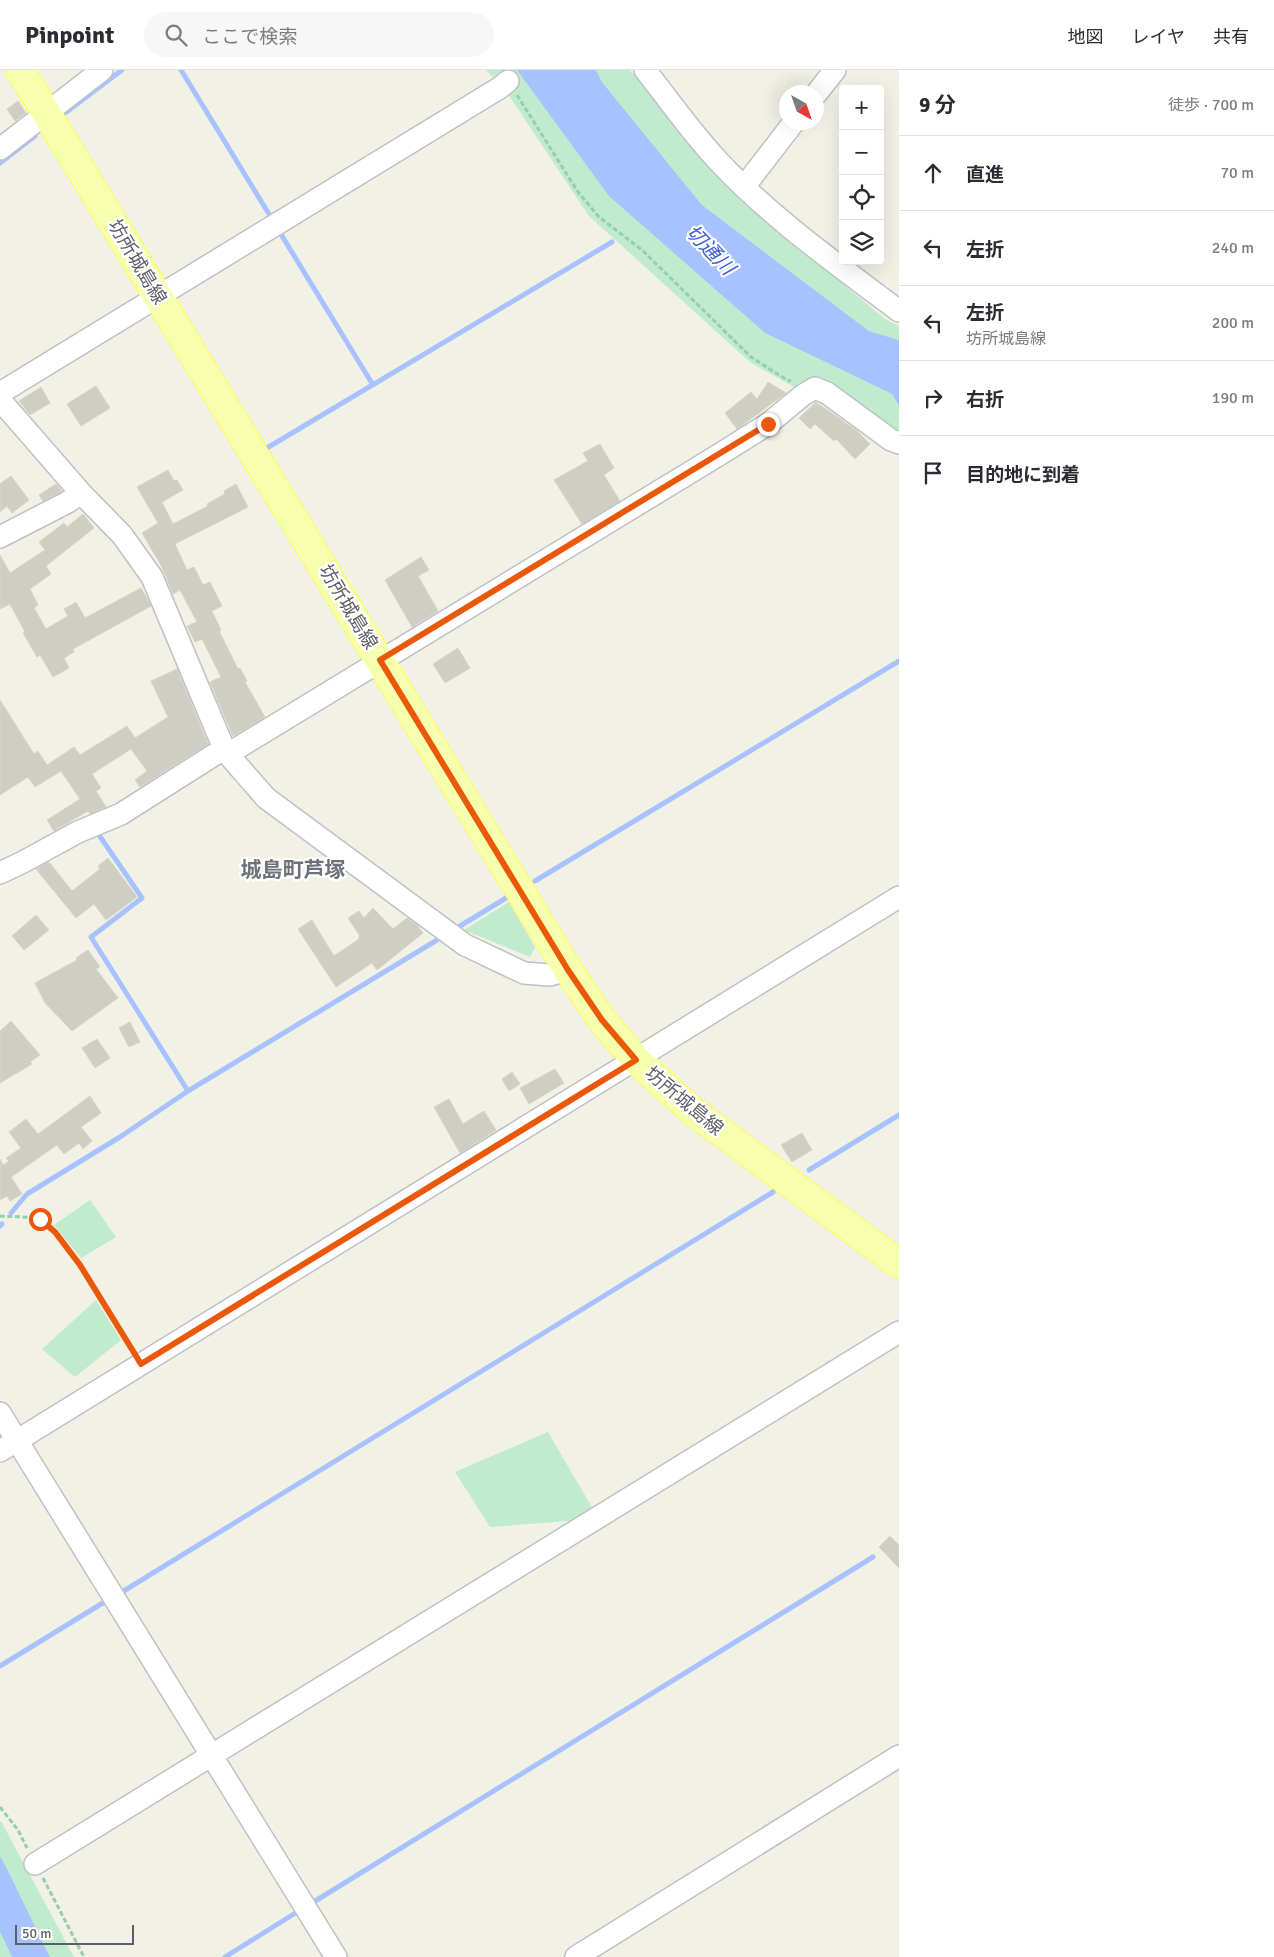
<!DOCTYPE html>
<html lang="ja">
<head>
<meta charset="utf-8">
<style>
	body { margin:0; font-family:Signika,"Noto Sans JP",sans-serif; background:#f7f7f7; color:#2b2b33 }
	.controls { position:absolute; right:15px; top:15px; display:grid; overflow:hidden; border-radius:5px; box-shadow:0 5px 20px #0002 }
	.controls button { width:45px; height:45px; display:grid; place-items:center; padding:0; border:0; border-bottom:1px solid #e1e1e2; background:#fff; color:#2b2b33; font:25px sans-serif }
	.compass { position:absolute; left:779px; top:15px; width:45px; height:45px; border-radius:50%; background:#fff; box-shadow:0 5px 20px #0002; rotate:140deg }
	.scale { position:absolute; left:15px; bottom:12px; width:119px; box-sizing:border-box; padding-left:5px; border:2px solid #5d5f68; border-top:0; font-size:14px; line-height:18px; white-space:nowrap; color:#5d5f68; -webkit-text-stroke:4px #fff; paint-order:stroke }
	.stop { position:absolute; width:15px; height:15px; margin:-11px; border:4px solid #ea580c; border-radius:50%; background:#fff }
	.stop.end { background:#ea580c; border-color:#fff; box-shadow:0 1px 5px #0008 }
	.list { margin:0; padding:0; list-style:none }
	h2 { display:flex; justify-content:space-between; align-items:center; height:65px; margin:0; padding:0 20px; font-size:21px }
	h2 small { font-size:16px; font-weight:400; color:#7c7c81 }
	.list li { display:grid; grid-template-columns:32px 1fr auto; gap:15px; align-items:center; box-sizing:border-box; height:75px; padding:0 20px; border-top:1px solid #e1e1e2 }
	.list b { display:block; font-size:19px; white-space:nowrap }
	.list p { margin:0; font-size:16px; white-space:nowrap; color:#7c7c81 }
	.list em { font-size:16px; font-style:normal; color:#7c7c81 }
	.icon { flex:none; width:28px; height:28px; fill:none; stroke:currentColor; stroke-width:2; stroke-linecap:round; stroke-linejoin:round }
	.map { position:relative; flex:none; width:899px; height:1887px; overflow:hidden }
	header { display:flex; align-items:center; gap:30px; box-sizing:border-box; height:70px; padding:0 25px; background:#fff; border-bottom:1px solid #e1e1e2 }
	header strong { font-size:24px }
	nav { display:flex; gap:28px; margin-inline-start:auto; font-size:18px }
	.search { width:350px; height:45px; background:#f7f7f7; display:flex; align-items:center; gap:12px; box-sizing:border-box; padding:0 18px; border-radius:28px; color:#7c7c81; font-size:19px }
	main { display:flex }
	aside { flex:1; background:#fff }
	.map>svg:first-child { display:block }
	.green { fill:#c0ebcc }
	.water { fill:#a8c2ff }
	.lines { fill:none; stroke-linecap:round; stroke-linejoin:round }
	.stream { stroke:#a8c2ff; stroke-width:5 }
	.building { fill:#cfcec5; stroke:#d7d6c3 }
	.minor-casing { stroke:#bfc1c8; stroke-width:24 }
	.major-casing { stroke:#fffd51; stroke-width:30 }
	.path { stroke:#98ccb5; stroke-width:3; stroke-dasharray:5 2.5; stroke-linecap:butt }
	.minor { stroke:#fff; stroke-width:21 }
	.major { stroke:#f6ffad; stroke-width:28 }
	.route { stroke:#ea580c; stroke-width:6 }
	.labels { text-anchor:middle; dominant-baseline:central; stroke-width:4.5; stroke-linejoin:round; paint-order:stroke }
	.street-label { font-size:19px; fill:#5d5f68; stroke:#fff }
	.water-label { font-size:20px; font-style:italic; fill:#3c5dd1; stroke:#fff }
	.quarter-label { font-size:21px; font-weight:bold; fill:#6e717a; stroke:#fff }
</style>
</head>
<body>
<header>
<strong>Pinpoint</strong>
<div class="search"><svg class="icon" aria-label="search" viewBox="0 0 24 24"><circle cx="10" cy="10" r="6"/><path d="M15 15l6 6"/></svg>ここで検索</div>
<nav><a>地図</a><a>レイヤ</a><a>共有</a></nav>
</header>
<main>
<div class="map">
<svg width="899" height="1887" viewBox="0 0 899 1887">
	<rect width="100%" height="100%" fill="#f1f1e6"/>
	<path class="green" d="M 486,0 L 517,0 L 765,263 L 892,324 L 899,336 L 899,367 L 796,318 L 751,293 L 589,146 L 506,21 Z
		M 596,0 L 630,0 L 727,117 L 885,249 L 899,256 L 899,270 L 869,261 L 702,135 L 602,12 Z
		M 509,832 L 535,877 L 530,887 L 464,860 Z
		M 90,1130 L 116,1167 L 81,1188 L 54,1155 Z
		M 96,1230 L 121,1270 L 75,1307 L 42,1279 Z
		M 548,1362 L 594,1441 L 581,1450 L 490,1457 L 455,1402 Z
		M 0,1751 L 2,1753 L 74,1887 L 50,1887 L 0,1786 Z
		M 0,1862 L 12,1887 L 0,1887 Z"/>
	<path class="water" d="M 517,0 L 596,0 L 602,12 L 702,135 L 869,261 L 899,270 L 899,336 L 892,324 L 765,263 L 609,126 Z
		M 0,1786 L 5,1795 L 50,1887 L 12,1887 L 0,1862 Z"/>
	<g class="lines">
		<path class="stream" d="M 181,0 L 272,149
			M 65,43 L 122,0
			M 0,93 L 35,66
			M 279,161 L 373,315
			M 267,378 L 612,172
			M 99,765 L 142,828 L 91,867 L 188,1021
			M 535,811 L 899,591
			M 460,856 L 506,828
			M 809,1100 L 899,1045
			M 11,1143 L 27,1124 L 120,1067 L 188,1021 L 437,870
			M 0,1156 L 2,1154
			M 122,1522 L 773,1122
			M 0,1596 L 106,1531
			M 312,1833 L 873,1487
			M 225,1887 L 297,1842"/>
	</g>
	<path class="building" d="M 18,31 L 26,43 L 15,51 L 7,39 Z
		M 768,312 L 786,323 L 737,359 L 725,343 L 751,322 L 757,329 Z
		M 96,316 L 110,338 L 81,356 L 67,334 Z
		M 41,317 L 50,333 L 30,345 L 19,331 Z
		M 816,332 L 857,361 L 870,374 L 855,389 L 836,369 L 834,371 L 815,354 L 810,359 L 799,348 Z
		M 600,374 L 614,398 L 604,405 L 620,431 L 582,454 L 554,410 L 588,391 L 583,383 Z
		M 168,400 L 174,411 L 177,410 L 183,420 L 162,432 L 173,454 L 208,436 L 207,434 L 225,424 L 224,421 L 236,414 L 248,437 L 175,474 L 187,500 L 194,497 L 203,515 L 210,512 L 222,536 L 212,541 L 221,560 L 219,561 L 238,599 L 240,598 L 247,611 L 245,612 L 265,647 L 233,666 L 210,612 L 221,607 L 202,569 L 195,572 L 187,556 L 197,552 L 180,520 L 173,524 L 162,497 L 142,463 L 158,453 L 137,417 Z
		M 11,406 L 29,430 L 12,443 L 7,436 L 0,442 L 0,414 Z
		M 56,414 L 62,421 L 43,431 L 39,425 Z
		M 83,444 L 94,458 L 46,496 L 51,504 L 30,519 L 38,535 L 34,538 L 46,559 L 68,546 L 64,539 L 76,532 L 85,548 L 141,518 L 151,536 L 73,579 L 74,582 L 64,588 L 69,598 L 53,607 L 40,585 L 37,587 L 23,563 L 25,562 L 10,534 L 0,539 L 0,485 L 10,503 L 45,480 L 39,472 L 64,453 L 67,457 Z
		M 421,487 L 429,500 L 418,506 L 438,541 L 412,557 L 385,510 Z
		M 458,578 L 470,598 L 445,613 L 433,594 Z
		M 177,599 L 208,674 L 140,717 L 135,710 L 147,701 L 131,679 L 92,704 L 101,718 L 96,721 L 106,737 L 90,744 L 88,741 L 54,761 L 47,750 L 80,729 L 61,701 L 35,717 L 28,707 L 0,725 L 0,630 L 34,684 L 38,681 L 47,695 L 74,677 L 80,685 L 127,656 L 135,668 L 168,647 L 151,611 Z
		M 108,788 L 137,827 L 106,850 L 94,834 L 76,848 L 36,799 L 49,792 L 72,821 L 100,799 L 98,796 Z
		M 373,838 L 393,859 L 407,848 L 417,855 L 423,863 L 377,900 L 372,893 L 336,917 L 298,859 L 312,850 L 334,886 L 359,869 L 358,868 L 360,866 L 348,848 L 359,841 L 364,848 Z
		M 36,845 L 49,860 L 24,880 L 12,866 Z
		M 88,880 L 100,897 L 96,899 L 118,928 L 72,961 L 45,933 L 35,913 L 77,890 L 76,888 Z
		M 11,951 L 40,985 L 30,992 L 32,994 L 0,1013 L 0,961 Z
		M 130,952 L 140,972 L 129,977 L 119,958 Z
		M 97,969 L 110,988 L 95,998 L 82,978 Z
		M 555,999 L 564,1013 L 529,1034 L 520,1018 Z
		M 512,1002 L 520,1014 L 509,1021 L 502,1009 Z
		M 90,1026 L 101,1043 L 81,1057 L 92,1071 L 83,1079 L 79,1073 L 64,1084 L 57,1075 L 11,1107 L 22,1124 L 10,1131 L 7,1126 L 0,1130 L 0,1089 L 3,1095 L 9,1091 L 6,1088 L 21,1078 L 9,1062 L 26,1049 L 38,1064 Z
		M 449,1029 L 463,1054 L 484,1041 L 496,1060 L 460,1083 L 434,1037 Z
		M 802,1063 L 812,1080 L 792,1092 L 781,1075 Z
		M 890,1466 L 899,1475 L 899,1498 L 879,1477 Z"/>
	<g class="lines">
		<defs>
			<path id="minor" d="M 645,0 C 670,31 693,65 721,94 C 774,150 838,195 899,241
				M 816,24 L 835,0
				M 0,79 L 102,0
				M 744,117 L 794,52
				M 0,323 L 501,17 L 508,11
				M 0,330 L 81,423 L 122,465 L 152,507 L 225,681 L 266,728 L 465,875 L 524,903 L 550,905 L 568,900
				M 0,467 L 68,432 L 81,423
				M 0,803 L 23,792 L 78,762 L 121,744 L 217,683 L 236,679 L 717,386 L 768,354 L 803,325 L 815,318 L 827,323 L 891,370 L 899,373
				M 0,1343 L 336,1887
				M 0,1381 L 899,827
				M 35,1794 L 899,1262
				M 576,1887 L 899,1686"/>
			<path id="major" d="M 20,0 L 568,900 L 602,950 L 636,990 L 694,1042 L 899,1194"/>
		</defs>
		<use href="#minor" class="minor-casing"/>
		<use href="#major" class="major-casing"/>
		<path class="path" d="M 517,25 L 578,122 L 599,147 L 642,180 L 751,287 L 787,310 L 791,311
			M 0,1146 C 12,1147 27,1146 38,1149 C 62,1156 116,1254 132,1279
			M 0,1737 L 18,1760 L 27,1778
			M 43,1808 L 84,1887"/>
		<use href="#minor" class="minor"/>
		<use href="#major" class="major"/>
	</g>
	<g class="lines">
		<path class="route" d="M 40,1149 L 55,1162 L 80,1195 L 141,1294 L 636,990 L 602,950 L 568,900 L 380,590 L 768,354"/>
	</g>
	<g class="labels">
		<g class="street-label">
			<text transform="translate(137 192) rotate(59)">坊所城島線</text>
			<text transform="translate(348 537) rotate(59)">坊所城島線</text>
			<text transform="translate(684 1031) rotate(40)">坊所城島線</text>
		</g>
		<g class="water-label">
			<text transform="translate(710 180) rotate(46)">切通川</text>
		</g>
		<g class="quarter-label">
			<text x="293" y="800">城島町芦塚</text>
		</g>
	</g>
</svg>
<div class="controls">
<button>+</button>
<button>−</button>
<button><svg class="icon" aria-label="locate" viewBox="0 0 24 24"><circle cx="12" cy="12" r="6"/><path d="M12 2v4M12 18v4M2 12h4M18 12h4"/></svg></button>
<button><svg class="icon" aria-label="layers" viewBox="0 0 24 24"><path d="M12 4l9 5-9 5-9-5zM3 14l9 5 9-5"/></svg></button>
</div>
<svg class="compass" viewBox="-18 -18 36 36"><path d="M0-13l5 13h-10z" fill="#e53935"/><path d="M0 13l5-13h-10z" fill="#7c7c81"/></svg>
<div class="scale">50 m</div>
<div class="stop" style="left:40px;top:1149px"></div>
<div class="stop end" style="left:768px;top:354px"></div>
</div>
<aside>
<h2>9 分<small>徒歩 · 700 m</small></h2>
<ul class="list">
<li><svg class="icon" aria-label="ahead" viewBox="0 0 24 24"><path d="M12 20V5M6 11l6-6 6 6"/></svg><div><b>直進</b></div><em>70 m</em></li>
<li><svg class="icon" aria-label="left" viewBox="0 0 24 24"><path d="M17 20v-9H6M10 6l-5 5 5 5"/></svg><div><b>左折</b></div><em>240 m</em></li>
<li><svg class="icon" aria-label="left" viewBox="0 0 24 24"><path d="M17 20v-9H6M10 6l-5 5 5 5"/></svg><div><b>左折</b><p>坊所城島線</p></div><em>200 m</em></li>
<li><svg class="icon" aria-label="right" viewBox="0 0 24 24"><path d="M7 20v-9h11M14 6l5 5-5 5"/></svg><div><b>右折</b></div><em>190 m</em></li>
<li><svg class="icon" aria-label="arrive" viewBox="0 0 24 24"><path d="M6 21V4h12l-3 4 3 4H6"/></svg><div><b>目的地に到着</b></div></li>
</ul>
</aside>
</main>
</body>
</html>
